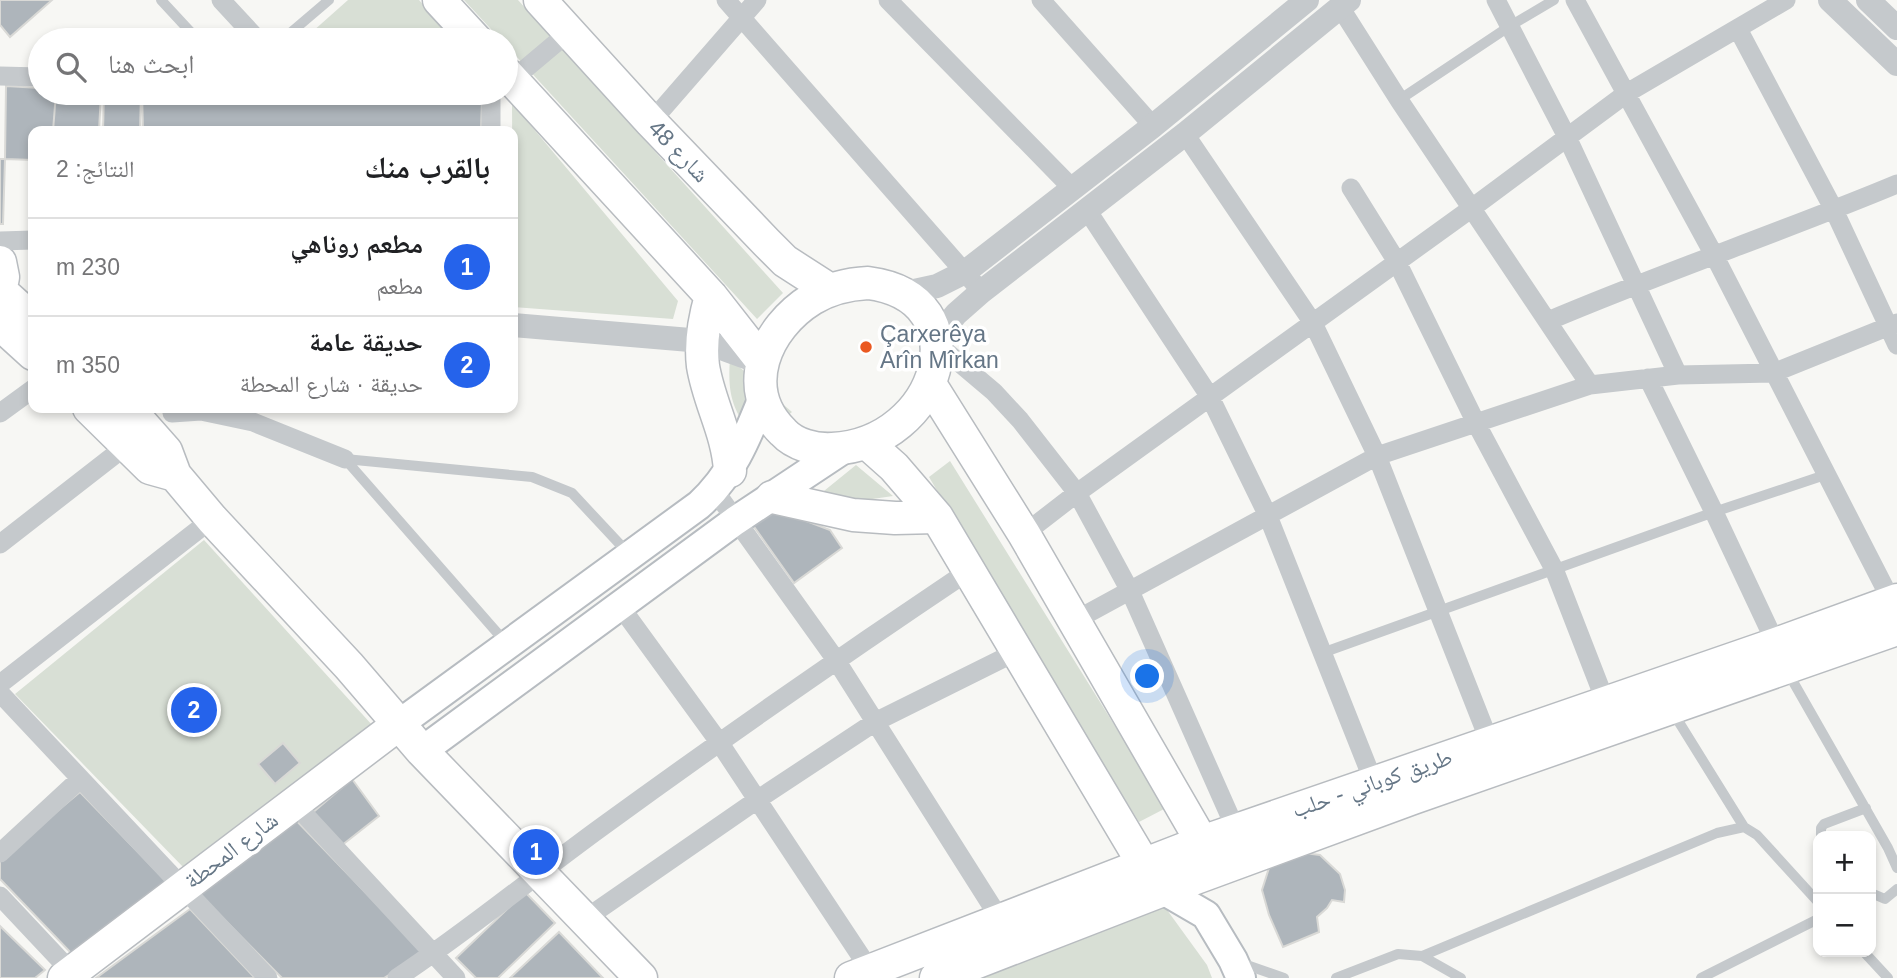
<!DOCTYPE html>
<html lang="ar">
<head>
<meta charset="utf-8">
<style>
	body { margin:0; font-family:Arial,"Noto Naskh Arabic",sans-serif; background:#f2f2f2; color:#202124; direction:rtl }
	.controls { position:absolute; right:21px; bottom:21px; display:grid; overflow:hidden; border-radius:14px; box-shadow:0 4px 10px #0003 }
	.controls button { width:63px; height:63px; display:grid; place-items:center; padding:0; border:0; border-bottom:2px solid #e0e0e0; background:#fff; color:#202124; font:35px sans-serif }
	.you { position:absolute; left:1148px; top:677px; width:24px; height:24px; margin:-18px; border:5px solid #fff; border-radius:50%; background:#1a73e8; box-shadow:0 0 0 10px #1a73e833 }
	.badge { display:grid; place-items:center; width:46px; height:46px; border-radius:50%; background:#2563eb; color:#fff; font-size:23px; font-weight:700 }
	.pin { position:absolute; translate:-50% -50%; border:4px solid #fff; box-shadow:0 2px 7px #0006 }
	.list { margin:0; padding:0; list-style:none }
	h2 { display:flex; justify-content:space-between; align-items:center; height:91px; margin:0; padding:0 28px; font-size:30px }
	h2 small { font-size:23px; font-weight:400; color:#757577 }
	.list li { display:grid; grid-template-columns:46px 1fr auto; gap:21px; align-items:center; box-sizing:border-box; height:98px; padding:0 28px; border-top:2px solid #e0e0e0 }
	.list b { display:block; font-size:26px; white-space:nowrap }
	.list p { margin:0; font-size:23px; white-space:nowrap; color:#757577 }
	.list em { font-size:23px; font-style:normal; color:#757577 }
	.icon { flex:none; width:38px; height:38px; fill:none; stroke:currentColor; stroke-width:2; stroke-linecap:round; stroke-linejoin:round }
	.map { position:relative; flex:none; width:1897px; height:978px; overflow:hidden; direction:ltr }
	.search { position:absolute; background:#fff; box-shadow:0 4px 10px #0003; left:28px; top:28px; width:490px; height:77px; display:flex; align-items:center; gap:18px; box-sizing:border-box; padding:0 24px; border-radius:38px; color:#757577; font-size:26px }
	.panel { position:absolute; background:#fff; box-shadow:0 4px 10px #0003; left:28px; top:126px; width:490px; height:287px; border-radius:14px; direction:rtl }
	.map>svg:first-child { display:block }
	.green { fill:#d8dfd5 }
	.building { fill:#aeb5bb; stroke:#d9d9d6; stroke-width:2 }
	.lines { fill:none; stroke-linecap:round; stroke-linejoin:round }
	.secondary-casing { stroke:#b7bcc1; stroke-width:32 }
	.primary-casing { stroke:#b8bcc0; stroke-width:35 }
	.service { stroke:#c5c9cc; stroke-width:10 }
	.minor { stroke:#c5c9cc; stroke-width:19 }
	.tertiary { stroke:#c5c9cc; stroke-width:24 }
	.secondary { stroke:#fff; stroke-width:28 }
	.primary { stroke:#fff; stroke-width:32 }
	.poi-dot { fill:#ea5921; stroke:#fff; stroke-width:2.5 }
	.labels { text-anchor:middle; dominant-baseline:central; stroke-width:7; stroke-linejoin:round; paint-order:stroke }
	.street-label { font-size:23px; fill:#657686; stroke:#fff }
	.poi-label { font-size:23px; fill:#657686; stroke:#fff; text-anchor:start }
</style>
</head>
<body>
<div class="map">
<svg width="1897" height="978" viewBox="0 0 1897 978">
	<rect width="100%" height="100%" fill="#f7f7f4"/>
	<path class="green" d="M 348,0 L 419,0 L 454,40 L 303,40 Z
		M 464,0 L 518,0 L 783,293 L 757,319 L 506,45 L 506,40 L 501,40 Z
		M 512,103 L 678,301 L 673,319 L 513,307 Z
		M 730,359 L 792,412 L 756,442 C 734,411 727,398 730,359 Z
		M 950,461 L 1166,808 L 1139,822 L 1026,640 L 929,477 Z
		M 856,465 L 893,496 L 859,501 L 819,495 Z
		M 204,540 L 373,726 L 184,868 L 15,694 Z
		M 1162,903 L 1207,965 L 1212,978 L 976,978 Z"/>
	<path class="building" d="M 0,0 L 52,0 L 10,37 L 0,25 Z
		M 6,86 L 40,88 L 40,93 L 56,93 L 53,131 L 33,131 L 33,160 L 5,159 Z
		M 56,93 L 101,93 L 99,131 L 53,131 Z
		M 104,93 L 141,93 L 140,131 L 103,131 Z
		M 142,93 L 482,100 L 481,131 L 143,131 Z
		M 0,159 L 5,159 L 3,224 L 0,224 Z
		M 773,503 L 796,517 L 830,530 L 842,548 L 794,583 L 750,521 Z
		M 283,743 L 300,763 L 275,784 L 258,764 Z
		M 352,779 L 379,816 L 341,846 L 311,814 Z
		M 80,792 L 168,883 L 72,954 L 0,879 L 0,859 Z
		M 289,813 L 424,953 L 384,978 L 282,978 L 196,891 Z
		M 1296,852 L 1320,855 L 1340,874 L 1345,890 L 1344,902 L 1332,900 L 1327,908 L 1317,917 L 1319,932 L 1283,947 L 1269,915 L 1262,890 L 1269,868 Z
		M 525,892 L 555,923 L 498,978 L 476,978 L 456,958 Z
		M 190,909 L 255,978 L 96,978 Z
		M 0,926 L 45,970 L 35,978 L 0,978 Z
		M 559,932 L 603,978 L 510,978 Z"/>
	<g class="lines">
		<defs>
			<path id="secondary" d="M 399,724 L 699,505 C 731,476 746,440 762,400
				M 422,751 L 735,521 L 845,448
				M 1163,890 L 1206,915 L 1233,960 L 1241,978"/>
			<path id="primary" d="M 439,0 L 476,40
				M 540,0 L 651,122 L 766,242 L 785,261 L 830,290
				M 506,73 L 711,296 L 762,361
				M 0,262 L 3,277 L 0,293
				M 868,283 C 984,298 940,444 832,449 C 815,450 795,445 783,432 C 739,389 765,328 812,299 C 830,288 848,284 868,283 Z
				M 1,291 L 33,320
				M 711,296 C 704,320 700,342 703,366 C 709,403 728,433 730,471
				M 0,324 L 33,354
				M 930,384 L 1024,534 L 1202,842 L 1208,860
				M 89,408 L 150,468 L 175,475
				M 128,408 L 166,451 L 175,475 L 212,519 L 349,666 L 422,751 L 641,978
				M 867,443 L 894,467 L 937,517 L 1143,863 L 1154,878
				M 772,497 L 853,515 L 895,518 L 937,517
				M 64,978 L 399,724
				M 851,978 L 1202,842 L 1776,644 L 1897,600
				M 936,978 L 1163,890 L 1413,798 L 1897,629"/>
		</defs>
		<use href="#secondary" class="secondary-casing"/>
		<use href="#primary" class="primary-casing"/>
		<path class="service" d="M 161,0 L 198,40
			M 282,40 L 329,0
			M 1399,100 L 1510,26 L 1554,0
			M 507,644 L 345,459 L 532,477 L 572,493 L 628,553
			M 1322,653 L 1714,512 L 1825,475
			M 1787,671 L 1888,848 L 1897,868
			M 1672,711 L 1744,827
			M 1821,836 L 1821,828 L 1824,824 L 1866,808
			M 1871,893 L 1885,899 L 1897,889
			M 1864,952 L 1888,978
			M 1422,956 L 1717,833 L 1744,827 L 1757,835 L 1818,902
			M 1238,962 L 1284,978
			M 1336,978 L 1398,954 L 1422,956 L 1461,978
			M 1701,978 L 1818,919"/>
		<path class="minor" d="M 221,0 L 258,40
			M 726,0 L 974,283
			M 888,0 L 1072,188
			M 1041,0 L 1153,126
			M 1496,0 L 1567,137 L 1678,375
			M 1575,0 L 1714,255 L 1892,602
			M 1340,7 L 1399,100 L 1590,385
			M 1738,29 L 1834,210 L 1897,345
			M 0,76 L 40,77
			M 506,85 L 569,32
			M 491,93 L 491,131
			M 651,122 L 757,0
			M 1185,134 L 1313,323 L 1377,456 L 1490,743
			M 1351,188 L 1397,262 L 1476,423 L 1554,569 L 1606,703
			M 1087,210 L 1210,397 L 1268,516 L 1374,783
			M 0,241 L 33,240
			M 1548,321 C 1663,272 1782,232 1897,184
			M 936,343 L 994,392 L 1020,420 L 1077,493 L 1130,591 L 1236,830
			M 1648,378 L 1714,512 L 1776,644
			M 0,413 L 33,389
			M 172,413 L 201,411 L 253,422 L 345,459
			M 715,491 L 836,660 L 1000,919
			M 1024,534 L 1077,493 L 1472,208 L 1627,93 L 1786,0
			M 0,544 L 126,446
			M 620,606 L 719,742 L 870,970
			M 1074,621 L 1377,456 L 1590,385 L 1678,375 L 1773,373 L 1897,323
			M 0,684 L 212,519
			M 0,693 L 268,978
			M 293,802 L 456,978
			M 0,853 L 80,779
			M 0,896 L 77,978
			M 585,919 L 757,800 L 875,722 L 1018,651
			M 397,978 C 468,931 534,876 603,826 C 724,738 846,653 970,570"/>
		<path class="tertiary" d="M 1830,0 L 1897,64
			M 1868,0 L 1897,28
			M 905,293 L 937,286 L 965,272 L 1153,126 L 1307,0
			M 513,325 L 702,341 L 762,363
			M 935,340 L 956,314 L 981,292 L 1185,134 L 1349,0"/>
		<use href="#secondary" class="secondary"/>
		<use href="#primary" class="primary"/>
	</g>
	<circle class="poi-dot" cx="866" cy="347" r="7"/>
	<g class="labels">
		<g class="street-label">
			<text transform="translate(679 151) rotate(46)">48 شارع</text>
			<text transform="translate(1372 783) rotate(-19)">طريق كوباني - حلب</text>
			<text transform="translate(231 850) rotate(-37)">شارع المحطة</text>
		</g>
		<g class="poi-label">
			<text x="880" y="334">Çarxerêya<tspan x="880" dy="26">Arîn Mîrkan</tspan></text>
		</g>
	</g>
</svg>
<div class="controls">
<button>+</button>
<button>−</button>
</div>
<div class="you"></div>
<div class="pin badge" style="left:536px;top:852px">1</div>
<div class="pin badge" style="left:194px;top:710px">2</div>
<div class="search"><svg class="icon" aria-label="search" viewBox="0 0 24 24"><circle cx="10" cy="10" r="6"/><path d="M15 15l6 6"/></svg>ابحث هنا</div>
<section class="panel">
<h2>بالقرب منك<small>النتائج: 2</small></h2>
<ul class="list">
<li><span class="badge">1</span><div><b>مطعم روناهي</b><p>مطعم</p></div><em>230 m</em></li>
<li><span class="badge">2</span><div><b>حديقة عامة</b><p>حديقة · شارع المحطة</p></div><em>350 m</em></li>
</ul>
</section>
</div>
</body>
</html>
